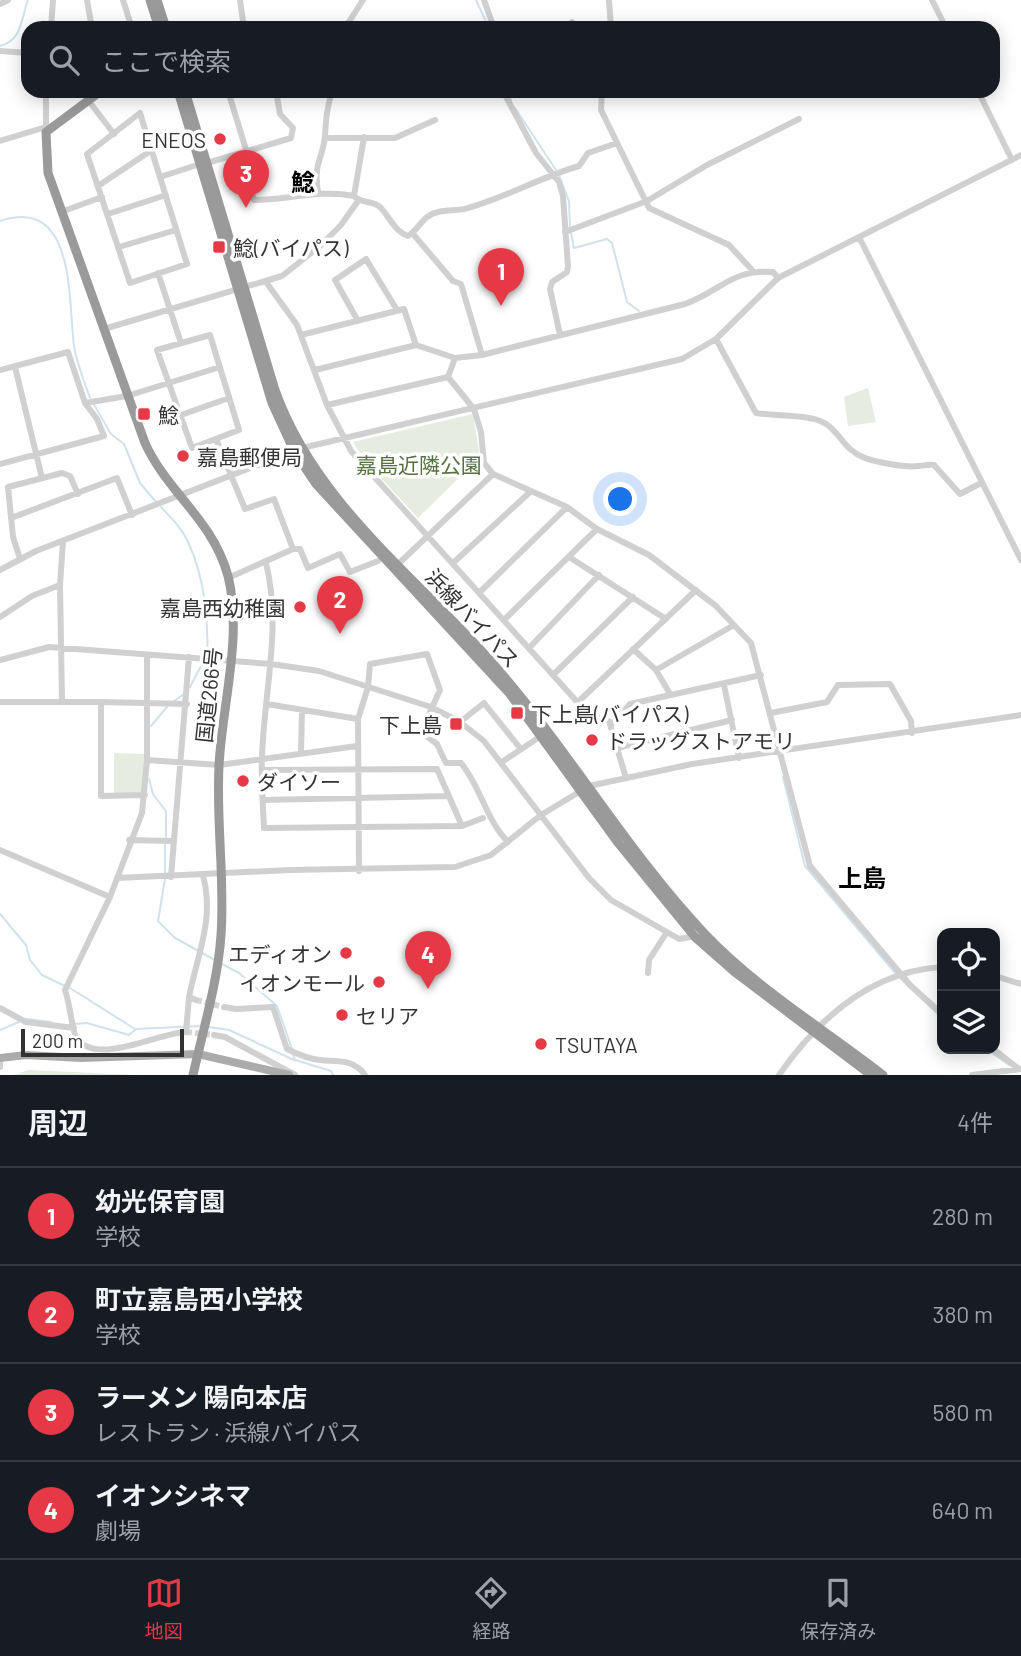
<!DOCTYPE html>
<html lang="ja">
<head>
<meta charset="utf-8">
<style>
	body { margin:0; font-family:Barlow,"Noto Sans JP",sans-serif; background:#20242c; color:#f1f3f6 }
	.controls { position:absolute; right:21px; bottom:21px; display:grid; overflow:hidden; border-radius:14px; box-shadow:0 4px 18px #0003 }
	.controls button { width:63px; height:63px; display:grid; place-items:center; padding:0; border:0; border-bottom:2px solid #363941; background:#171b24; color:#f1f3f6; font:35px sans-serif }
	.scale { position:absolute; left:21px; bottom:18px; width:163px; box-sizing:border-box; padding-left:7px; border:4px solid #333; border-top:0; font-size:19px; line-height:24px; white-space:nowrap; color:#333; -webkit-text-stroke:5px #fff; paint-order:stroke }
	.you { position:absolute; left:621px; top:500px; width:24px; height:24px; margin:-18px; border:5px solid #fff; border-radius:50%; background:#1a73e8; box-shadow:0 0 0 10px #1a73e833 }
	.badge { display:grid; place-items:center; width:46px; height:46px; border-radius:50%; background:#e63946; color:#fff; font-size:23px; font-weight:700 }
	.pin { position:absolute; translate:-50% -58px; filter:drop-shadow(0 2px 4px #0008) }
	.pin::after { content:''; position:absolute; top:37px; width:24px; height:21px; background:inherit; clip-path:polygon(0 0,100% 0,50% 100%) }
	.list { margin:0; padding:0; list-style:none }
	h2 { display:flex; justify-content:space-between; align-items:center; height:91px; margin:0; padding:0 28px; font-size:30px }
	h2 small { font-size:23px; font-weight:400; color:#9ea1a6 }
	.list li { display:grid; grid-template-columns:46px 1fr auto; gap:21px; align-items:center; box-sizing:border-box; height:98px; padding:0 28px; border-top:2px solid #363941 }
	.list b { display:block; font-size:26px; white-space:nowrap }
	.list p { margin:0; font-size:23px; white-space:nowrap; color:#9ea1a6 }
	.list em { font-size:23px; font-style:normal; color:#9ea1a6 }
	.icon { flex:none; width:38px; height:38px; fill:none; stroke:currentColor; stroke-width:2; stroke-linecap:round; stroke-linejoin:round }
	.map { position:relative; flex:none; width:1021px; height:1075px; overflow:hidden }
	.search { position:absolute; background:#171b24; box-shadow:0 4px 18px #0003; left:21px; right:21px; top:21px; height:77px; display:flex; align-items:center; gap:18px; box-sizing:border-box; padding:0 24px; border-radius:21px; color:#9ea1a6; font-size:26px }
	.sheet { height:483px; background:#171b24 }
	nav { display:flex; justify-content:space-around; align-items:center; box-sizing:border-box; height:98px; border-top:2px solid #363941; background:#171b24; font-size:19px; color:#9ea1a6 }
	nav a { display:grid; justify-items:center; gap:4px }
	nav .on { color:#e63946 }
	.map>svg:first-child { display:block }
	.green { fill:#e6ecdf }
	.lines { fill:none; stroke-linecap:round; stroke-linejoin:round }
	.stream { stroke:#cfe2ee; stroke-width:2 }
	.minor-tunnel { stroke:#d6d6d6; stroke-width:6; stroke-dasharray:6 3; stroke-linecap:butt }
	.minor { stroke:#d0d0d0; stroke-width:6 }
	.major { stroke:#ababab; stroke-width:8 }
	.highway { stroke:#9a9a9a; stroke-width:9 }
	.poi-dot { fill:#e63946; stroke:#fff; stroke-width:2.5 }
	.labels { text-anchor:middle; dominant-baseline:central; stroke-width:7; stroke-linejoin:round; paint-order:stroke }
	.poi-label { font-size:21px; fill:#333; stroke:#fff; text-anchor:start }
	.park-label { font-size:21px; fill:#56703f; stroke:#fff }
	.street-label { font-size:21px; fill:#333; stroke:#fff }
	.quarter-label { font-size:24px; font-weight:bold; fill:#000; stroke:#fff }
</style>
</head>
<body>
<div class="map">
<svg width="1021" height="1075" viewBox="0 0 1021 1075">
	<rect width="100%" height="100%" fill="#fff"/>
	<path class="green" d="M 868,388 L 876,422 L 848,426 L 844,397 Z
		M 473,414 L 480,457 L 418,518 L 365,461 L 353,442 Z
		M 114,753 L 146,754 L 144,795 L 114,794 Z
		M 28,1070 L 138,1075 L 14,1075 Z"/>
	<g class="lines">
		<path class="stream" d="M 476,0 L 489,28
			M 0,46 C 22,41 21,19 28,0
			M 507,91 L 511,100
			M 515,108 L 556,170
			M 559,175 L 569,201 L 570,227
			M 0,221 C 76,195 68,300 74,346 C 77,364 84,381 90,398
			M 571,233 L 574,248 L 607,239 L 612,243 L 627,302 L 639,311
			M 93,403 L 111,434 L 124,444 L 140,483 L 157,503
			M 161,507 C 171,518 182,528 188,542 C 204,575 209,621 207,657
			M 190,687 L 202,664 L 206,663
			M 174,701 L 184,694
			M 151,726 L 167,707
			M 783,777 L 805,866 L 896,974
			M 149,779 L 153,794 L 166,811 L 166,838
			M 165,873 L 165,844
			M 165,879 L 158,921 L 175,938 L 197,950
			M 0,914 L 26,945 L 30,960 L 42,975 L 65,986
			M 202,953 L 215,960
			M 220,963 L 239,973 L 277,1006 L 292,1049
			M 900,978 L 942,1018
			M 70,988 L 135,1029 L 200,1026
			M 26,1019 L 51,1022
			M 74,1024 L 87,1023 L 129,1035 L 135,1030
			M 209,1027 L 229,1030 L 294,1060
			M 0,1030 L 21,1021
			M 986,1049 L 1009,1065
			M 293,1054 L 295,1060 L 331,1071 L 333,1075"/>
		<path class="minor-tunnel" d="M 196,1000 L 224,1007
			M 186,1032 L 214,1035"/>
		<path class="minor" d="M 87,0 L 92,28
			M 123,0 L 132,28
			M 240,0 L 244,28
			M 484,0 L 494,28
			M 609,0 L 611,28
			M 932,0 L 946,28
			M 0,4 L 8,0
			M 572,22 L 575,28
			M 51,28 L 53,0
			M 228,28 L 271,28
			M 345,28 L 363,0
			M 0,51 L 28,53
			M 228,91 L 247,153
			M 503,91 L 536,153 L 559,182 L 563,196 L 568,266 L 567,272 L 552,282 L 550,289 L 560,335
			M 602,91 L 601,110 L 649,208 L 729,245 L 752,270
			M 978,91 L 1012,160
			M 88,100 L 114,134
			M 140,113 L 187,264 L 130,283 L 87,154 Z
			M 46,130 L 46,91
			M 325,138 L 395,138 L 435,120
			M 0,141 L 46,127
			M 239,155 L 254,200 C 289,200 319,189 354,196 C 361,204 372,200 380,207 C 390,217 394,231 408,236 C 416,231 420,223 427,217 C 439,208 455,212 468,208 C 507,197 541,177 579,166 L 588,153 L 617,143
			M 207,163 L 291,138 L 293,128 L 280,114 L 276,91
			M 160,177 L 200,164
			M 98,186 L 152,150
			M 318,192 C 313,162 323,159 325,136 C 326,118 327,108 332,91
			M 354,196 L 364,137
			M 61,212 L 102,197
			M 108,214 L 166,195
			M 565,232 L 647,201 L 707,165 L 799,119
			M 413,234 L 453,281 L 461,284 L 482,355
			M 859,237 L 1021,560
			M 119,247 L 176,230
			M 158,273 L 181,343
			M 266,282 L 297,325 L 327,405 L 351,451 L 589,715 L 609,721 L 626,778
			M 358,321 L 335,280 L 366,259 L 397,310
			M 104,329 L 282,276 L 320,246 L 341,225 L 358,201
			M 210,335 L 239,430 L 192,448 L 157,350 Z
			M 301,335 L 404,309 L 416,345
			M 716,339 L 756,413 C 777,417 814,413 829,426 C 843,438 845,450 865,458 C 875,462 907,468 918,466 C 924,466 927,464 934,465 L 960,494 L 981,483
			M 15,367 L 42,478
			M 0,370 L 68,352 L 85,403 L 97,419 L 104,436 L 0,464
			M 315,370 L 416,345 L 455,358 L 482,355 L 685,304 C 721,291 731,269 773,272 L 778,278
			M 448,377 L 474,409 L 481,432 L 484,463 L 493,474 L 567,507 L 597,529 L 649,555 L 716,606 L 751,643 L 810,866 L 910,985 L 942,1014
			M 448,377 L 455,358
			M 85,403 L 127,396 L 220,367
			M 327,405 L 448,377
			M 181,415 L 229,398
			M 216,439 L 245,509 L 274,499 L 293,549
			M 11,518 L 117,478 L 132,515
			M 569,557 L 666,619
			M 20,559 L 13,537 L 8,487 L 62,473 L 70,476 L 78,494
			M 266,563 C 282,628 264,691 262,757 C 261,781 263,805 264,828 L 462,826 L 483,818
			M 453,563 L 530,492
			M 394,568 L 493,474
			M 0,570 L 36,551 L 302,448 L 682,359 L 716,339 L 778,278 L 1021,155
			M 228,578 L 293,549 L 300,549 L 308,568 L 340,554 L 350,572 L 378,561
			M 480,592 L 567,507
			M 0,617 L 32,596 L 60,585
			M 505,619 L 597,529
			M 530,647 L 599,575
			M 633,649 L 656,670 L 670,694
			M 147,655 L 147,760 L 142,813 L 110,897 L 65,990 C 69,1000 73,1033 76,1037 C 95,1068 160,1032 186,1032 L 189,997
			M 0,660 L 49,647 L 271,664 L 319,671 L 431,707 L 460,722 L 484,741 L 589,878 L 611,900 L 679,939 L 696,936
			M 656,670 L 734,625
			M 554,674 L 633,597
			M 724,685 L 739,758
			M 0,702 L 101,702
			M 62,702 L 60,585 L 63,541
			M 578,702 L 696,590
			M 267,704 L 358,719
			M 771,713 L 827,702 L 838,685 L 890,684 L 911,721 L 912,733
			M 460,722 L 484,703 L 520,748
			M 611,725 L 630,704 L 761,675
			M 617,748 L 732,720
			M 301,751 L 302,710
			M 147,760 L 219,765 L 357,746
			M 502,762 L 544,734
			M 262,770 L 437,769 L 462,826
			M 145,795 L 101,796 L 101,702 L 187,704
			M 263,800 L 449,796
			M 129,840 L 173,841
			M 0,850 L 110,897
			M 359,871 L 358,719 L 368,687 L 370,664 L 427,654 L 440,690 L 421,732 L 437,744 L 446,763 L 461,763 C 481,787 486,820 508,842
			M 171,877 L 189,657
			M 117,878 L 290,870 L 455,867 L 491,855 L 541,815 L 589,786 L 692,764 L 1021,715
			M 648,973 L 649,960 L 667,932
			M 995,976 L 1021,984
			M 196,1000 L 189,997 C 197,955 215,919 203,876
			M 224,1007 L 236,1009 L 273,1007 L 287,1049 C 297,1054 309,1059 320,1060 C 336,1062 353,1058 365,1075
			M 0,1008 L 26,1022 L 74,1028
			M 214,1035 L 225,1037 L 295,1075
			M 993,1049 L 1019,1069
			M 0,1061 L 0,1067
			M 779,1075 C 818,1019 871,971 942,967
			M 972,1075 L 1021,1069"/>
		<path class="major" d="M 0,1058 L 26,1055 L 81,1058 L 198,1054 L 289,1075"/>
		<path class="highway" d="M 150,0 L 159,28
			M 157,0 L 166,28
			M 101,91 L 46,132 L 48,173 L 145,443 C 167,492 213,520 228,576 C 243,636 222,705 219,766 C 216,822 225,879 221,935 C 218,981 203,1030 193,1075
			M 178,91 L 272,403 L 294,451 L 316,484 L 510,694 L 619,844 L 695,937 L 736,973 L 871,1075
			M 185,91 L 275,390 C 314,500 411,573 488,658 C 566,745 624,848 704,933 C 756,988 824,1029 883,1075"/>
	</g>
	<g class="poi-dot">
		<circle cx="220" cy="139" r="7"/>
		<rect x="212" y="240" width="14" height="14" rx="3.5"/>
		<rect x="137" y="407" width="14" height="14" rx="3.5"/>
		<circle cx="183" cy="456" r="7"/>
		<circle cx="300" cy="607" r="7"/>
		<rect x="510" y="706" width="14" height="14" rx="3.5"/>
		<rect x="449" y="717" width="14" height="14" rx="3.5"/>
		<circle cx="592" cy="740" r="7"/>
		<circle cx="243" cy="781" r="7"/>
		<circle cx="346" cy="953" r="7"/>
		<circle cx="379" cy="982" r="7"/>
		<circle cx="342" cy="1015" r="7"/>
		<circle cx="541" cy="1044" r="7"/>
	</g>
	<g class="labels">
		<g class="poi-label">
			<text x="206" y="139" text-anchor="end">ENEOS</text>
			<text x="233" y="247">鯰(バイパス)</text>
			<text x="158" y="414">鯰</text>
			<text x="197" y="456">嘉島郵便局</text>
			<text x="286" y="607" text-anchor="end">嘉島西幼稚園</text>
			<text x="531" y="713">下上島(バイパス)</text>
			<text x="442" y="724" text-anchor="end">下上島</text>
			<text x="606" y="740">ドラッグストアモリ</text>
			<text x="257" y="781">ダイソー</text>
			<text x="332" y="953" text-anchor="end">エディオン</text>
			<text x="365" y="982" text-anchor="end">イオンモール</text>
			<text x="356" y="1015">セリア</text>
			<text x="555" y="1044">TSUTAYA</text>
		</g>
		<g class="park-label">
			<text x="419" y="464">嘉島近隣公園</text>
		</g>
		<g class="street-label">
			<text transform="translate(473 618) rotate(47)">浜線バイパス</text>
			<text transform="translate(208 695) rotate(-84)">国道266号</text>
		</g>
		<g class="quarter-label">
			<text x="303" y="181">鯰</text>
			<text x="862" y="877">上島</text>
		</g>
	</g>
</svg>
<div class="controls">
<button><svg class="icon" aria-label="locate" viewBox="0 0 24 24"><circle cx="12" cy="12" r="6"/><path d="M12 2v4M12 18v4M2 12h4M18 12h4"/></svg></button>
<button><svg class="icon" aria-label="layers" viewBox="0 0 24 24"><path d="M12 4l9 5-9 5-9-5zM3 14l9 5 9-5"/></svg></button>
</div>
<div class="scale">200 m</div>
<div class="you"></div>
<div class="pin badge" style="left:501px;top:306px">1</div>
<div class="pin badge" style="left:340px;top:634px">2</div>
<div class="pin badge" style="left:246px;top:208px">3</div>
<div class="pin badge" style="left:428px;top:989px">4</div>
<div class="search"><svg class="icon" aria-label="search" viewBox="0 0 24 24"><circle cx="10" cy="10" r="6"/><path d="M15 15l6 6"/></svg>ここで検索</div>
</div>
<section class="sheet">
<h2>周辺<small>4件</small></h2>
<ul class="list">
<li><span class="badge">1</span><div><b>幼光保育園</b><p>学校</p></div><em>280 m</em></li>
<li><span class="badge">2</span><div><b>町立嘉島西小学校</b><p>学校</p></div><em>380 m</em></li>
<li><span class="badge">3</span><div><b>ラーメン 陽向本店</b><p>レストラン · 浜線バイパス</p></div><em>580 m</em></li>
<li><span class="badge">4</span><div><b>イオンシネマ</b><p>劇場</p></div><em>640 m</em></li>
</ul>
</section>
<nav>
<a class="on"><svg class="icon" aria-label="map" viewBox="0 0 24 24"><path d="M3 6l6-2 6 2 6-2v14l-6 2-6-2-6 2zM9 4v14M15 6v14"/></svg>地図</a>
<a><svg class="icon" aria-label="directions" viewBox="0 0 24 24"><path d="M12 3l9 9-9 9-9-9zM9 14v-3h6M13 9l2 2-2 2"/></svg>経路</a>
<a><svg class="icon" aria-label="saved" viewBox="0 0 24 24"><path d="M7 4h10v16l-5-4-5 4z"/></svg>保存済み</a>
</nav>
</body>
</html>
